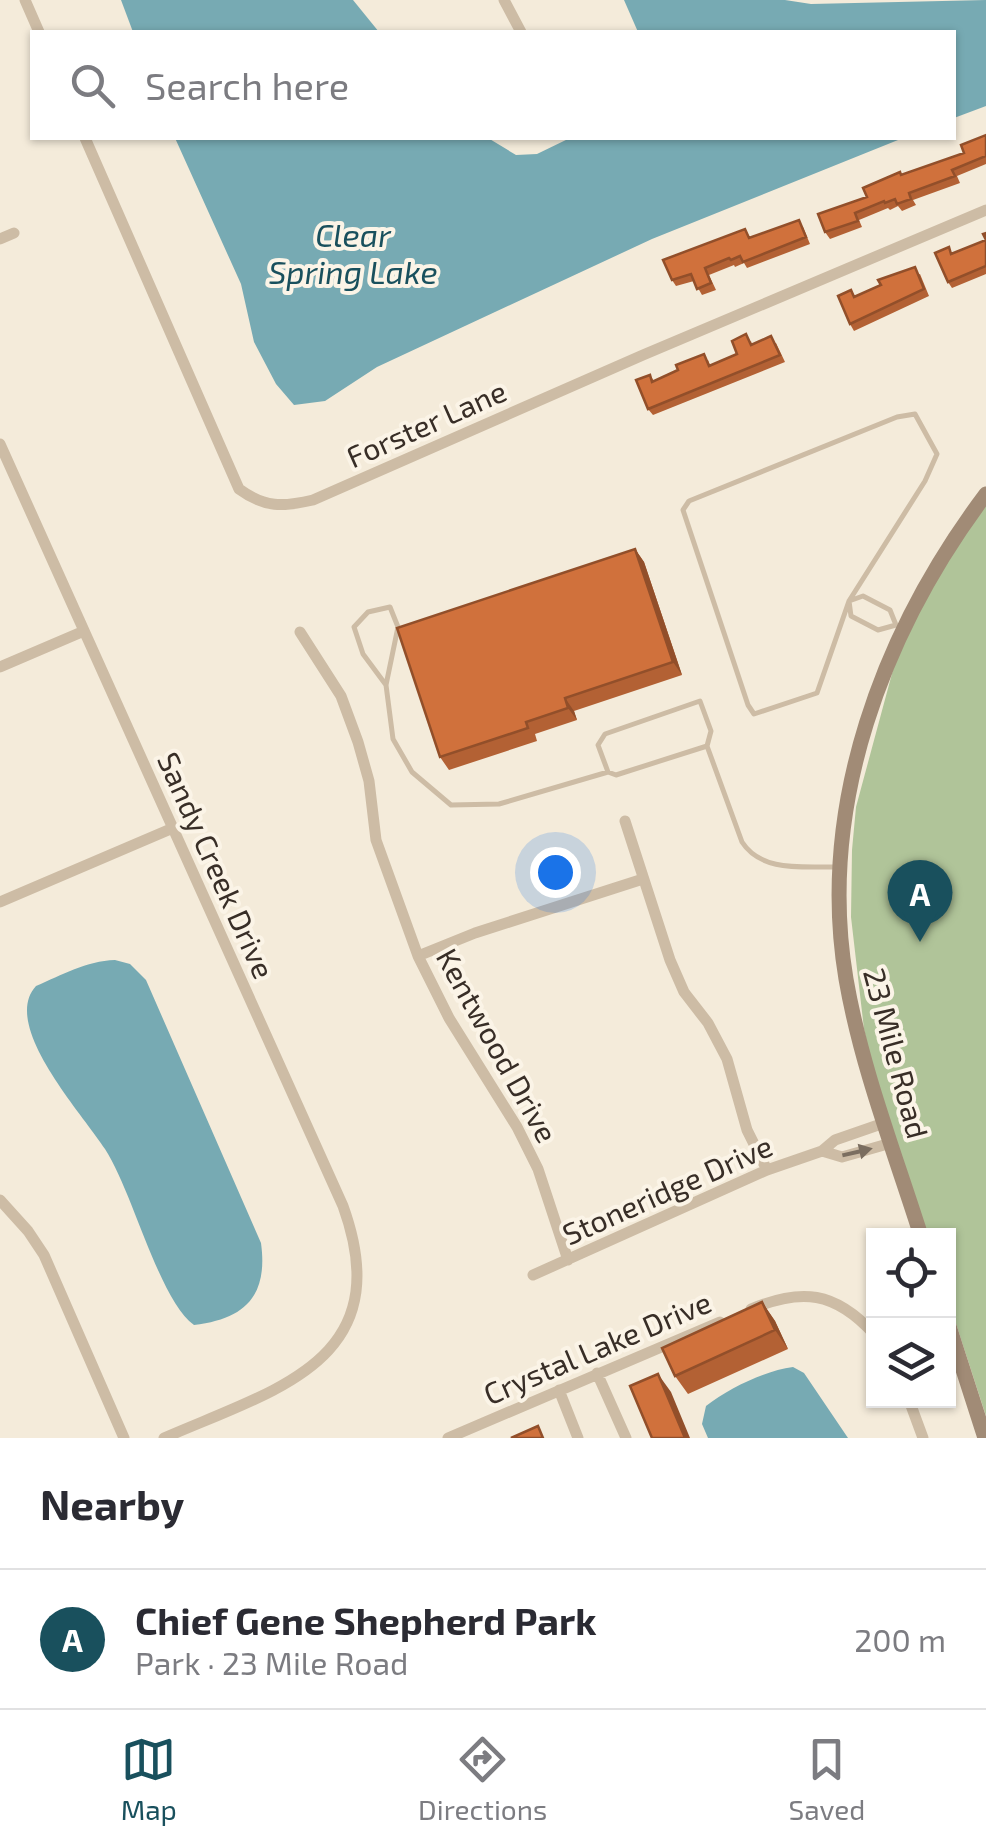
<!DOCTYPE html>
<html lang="en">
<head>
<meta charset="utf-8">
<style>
	body { margin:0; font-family:"Exo 2",sans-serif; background:#f2f2f3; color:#2b2b33 }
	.controls { position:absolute; right:30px; bottom:30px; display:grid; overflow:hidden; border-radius:0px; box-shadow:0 2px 8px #0004 }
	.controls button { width:90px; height:90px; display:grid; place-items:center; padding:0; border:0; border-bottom:2px solid #e1e1e2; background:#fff; color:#2b2b33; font:50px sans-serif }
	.you { position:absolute; left:555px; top:872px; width:35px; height:35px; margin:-25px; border:8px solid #fff; border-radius:50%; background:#1a73e8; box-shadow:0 0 0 15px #1a73e833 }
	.badge { display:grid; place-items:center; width:65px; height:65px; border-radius:50%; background:#19505d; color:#fff; font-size:32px; font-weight:700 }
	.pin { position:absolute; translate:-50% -82px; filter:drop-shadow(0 2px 5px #0008) }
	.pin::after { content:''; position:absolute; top:52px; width:35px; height:30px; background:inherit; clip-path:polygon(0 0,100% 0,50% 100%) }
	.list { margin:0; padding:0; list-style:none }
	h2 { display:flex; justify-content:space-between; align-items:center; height:130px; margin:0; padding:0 40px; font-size:42px }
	h2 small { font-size:32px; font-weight:400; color:#7c7c81 }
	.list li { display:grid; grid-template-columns:65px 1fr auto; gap:30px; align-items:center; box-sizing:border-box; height:140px; padding:0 40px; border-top:2px solid #e1e1e2 }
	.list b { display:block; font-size:38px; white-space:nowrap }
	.list p { margin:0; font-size:32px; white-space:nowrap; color:#7c7c81 }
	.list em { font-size:32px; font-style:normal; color:#7c7c81 }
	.icon { flex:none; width:55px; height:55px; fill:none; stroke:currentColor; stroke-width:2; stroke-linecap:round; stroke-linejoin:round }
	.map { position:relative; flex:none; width:986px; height:1438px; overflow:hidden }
	.search { position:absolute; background:#fff; box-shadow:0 2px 8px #0004; left:30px; right:30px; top:30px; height:110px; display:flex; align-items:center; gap:25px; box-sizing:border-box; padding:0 35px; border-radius:0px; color:#7c7c81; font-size:38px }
	.sheet { height:270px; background:#fff }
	nav { display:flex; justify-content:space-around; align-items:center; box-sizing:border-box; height:140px; border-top:2px solid #e1e1e2; background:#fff; font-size:28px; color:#7c7c81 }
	nav a { display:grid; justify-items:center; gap:5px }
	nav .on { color:#19505d }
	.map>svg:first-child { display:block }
	.green { fill:#b0c499 }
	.water { fill:#77aab3 }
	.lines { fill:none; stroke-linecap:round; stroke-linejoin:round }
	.lane { stroke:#cdbca5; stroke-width:5 }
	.street { stroke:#cdbca5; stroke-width:11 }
	.secondary { stroke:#a18b76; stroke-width:15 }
	.wall { fill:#b36134 }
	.shaded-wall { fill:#924f2a }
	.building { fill:#d0713c; stroke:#924f2a; stroke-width:2.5 }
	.oneway { fill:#7b6e60 }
	.labels { text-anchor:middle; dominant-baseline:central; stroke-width:8; stroke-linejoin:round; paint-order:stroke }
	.street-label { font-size:30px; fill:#382e27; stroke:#fbf4e7 }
	.water-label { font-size:32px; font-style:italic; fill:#19505d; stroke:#fbf4e7 }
</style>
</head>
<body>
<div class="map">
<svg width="986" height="1438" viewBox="0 0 986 1438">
	<rect width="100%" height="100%" fill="#f4ebda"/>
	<path class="green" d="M 986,504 L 986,1416 L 949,1302 L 948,1236 L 927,1236 L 876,1084 L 864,1029 L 851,917 L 852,850 L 856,807 L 897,655 L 942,567 Z"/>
	<path class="water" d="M 121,0 L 353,0 L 379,32 L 133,32 Z
		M 624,0 L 785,0 L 811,4 L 986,0 L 986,106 L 954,118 L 954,32 L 638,32 Z
		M 175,138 L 488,138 L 516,155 L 537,154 L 570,138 L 903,138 L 652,239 L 377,367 L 325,401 L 294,405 L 276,384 L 254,342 L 241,284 Z
		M 115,960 L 130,964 L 146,980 L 261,1243 C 268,1294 247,1319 194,1325 C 159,1300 133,1192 105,1149 C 82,1113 0,1025 36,986 C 62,975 86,961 115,960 Z
		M 793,1367 L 804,1373 L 848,1438 L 708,1438 L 702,1424 L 706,1406 C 729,1388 764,1371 793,1367 Z"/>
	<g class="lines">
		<path class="lane" d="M 915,414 L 937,454 L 925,481 L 849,601 L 817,693 L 754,714 L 748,705 L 683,510 L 689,501 L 897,417 Z
			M 896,625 L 890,610 L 863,596 L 849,601 L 851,616 L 878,630 L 896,625 L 902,627
			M 386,685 L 363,654 L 354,627 L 368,612 L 390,607 L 398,627 L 386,685 L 393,739 L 412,772 L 451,805 L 499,804 L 608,772
			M 707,746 L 711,731 L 700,701 L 605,734 L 598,745 L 608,772 L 616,775 L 707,746 L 742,842 C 762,873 804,866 838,867"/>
		<path class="street" d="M 25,0 L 39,32
			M 504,0 L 521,32
			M 85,138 L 239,489 C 265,508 283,507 313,500 L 643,355 L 986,210
			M 0,239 L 14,233
			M 0,444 L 343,1206 C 399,1361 276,1389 164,1438
			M 300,632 L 341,696 L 358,742 L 369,781 L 376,840 L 418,956 L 449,1018 L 517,1127 L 538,1169 L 568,1260
			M 0,667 L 84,631
			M 625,821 L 670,960 L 684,992 L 708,1023 L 727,1059 L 747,1130 L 767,1170
			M 0,902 L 173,828
			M 418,956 L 475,933 L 643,879
			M 822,1151 L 842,1157 L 891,1143
			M 0,1200 L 28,1231 L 44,1255 L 124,1438
			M 533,1275 L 767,1170 L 822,1151 L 835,1140 L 884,1123
			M 751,1309 C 801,1288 835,1291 874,1334
			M 597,1373 L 626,1438
			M 559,1390 L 578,1438
			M 909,1400 L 923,1438
			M 448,1438 L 720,1322"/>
		<path class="secondary" d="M 921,1236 C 894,1151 861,1066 846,979 C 817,806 883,631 986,494
			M 948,1323 L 985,1438"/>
	</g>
	<path class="wall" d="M 986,135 L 986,164 L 957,176 L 960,183 L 913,200 L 916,205 L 902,211 L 898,206 L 890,210 L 888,208 L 859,220 L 862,227 L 830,239 L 825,232 L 867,197 L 901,175 L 964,153 Z
		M 803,227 L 810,244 L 747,268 L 744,263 L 735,267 L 734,265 L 709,275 L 716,290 L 702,295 L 694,281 L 676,286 L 672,280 L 751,237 Z
		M 986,233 L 986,274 L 952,288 L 948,282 L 953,254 L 986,240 Z
		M 920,274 L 929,296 L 854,331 L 850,324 L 851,290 L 855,296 Z
		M 751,341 L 752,345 L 776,343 L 785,362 L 653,415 L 648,409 L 650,375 L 654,381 L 708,360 L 710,365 L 737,354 Z
		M 635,549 L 644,562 L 682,675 L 574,711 L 577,720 L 535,734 L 537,741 L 449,770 L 440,757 Z
		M 762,1302 L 775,1321 L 788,1349 L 688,1394 L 675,1376 Z"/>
	<path class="shaded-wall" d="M 635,549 L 644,562 L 682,675 L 673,662 Z
		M 565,698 L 574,711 L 577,720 L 568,708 Z
		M 762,1302 L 775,1321 L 788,1349 L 775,1330 Z
		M 658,1374 L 671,1392 L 690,1438 L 685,1438 Z"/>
	<path class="building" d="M 986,135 L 986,156 L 952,170 L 955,176 L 909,193 L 911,199 L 897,204 L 895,199 L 885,203 L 884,201 L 855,213 L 858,221 L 825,232 L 818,214 L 867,197 L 863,188 L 900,172 L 901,175 L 964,153 L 961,145 Z
		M 799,220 L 806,237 L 743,262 L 740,256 L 731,260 L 729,258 L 705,268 L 711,283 L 697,289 L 691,274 L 672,280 L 663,260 L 745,229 L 749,238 Z
		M 986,233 L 986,266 L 948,282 L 935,253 L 949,247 L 951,254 L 986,240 L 983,234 Z
		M 915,267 L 924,289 L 850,324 L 838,296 L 851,290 L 854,297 L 881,285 L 878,280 Z
		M 746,334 L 751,345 L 771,336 L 780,355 L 648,409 L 636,380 L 650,375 L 652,382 L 678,370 L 676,365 L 704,354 L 709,366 L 737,354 L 732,341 Z
		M 635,549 L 673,662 L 565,698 L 568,708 L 526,722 L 528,728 L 440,757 L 397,628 Z
		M 762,1302 L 775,1330 L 675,1376 L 662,1348 Z
		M 658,1374 L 685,1438 L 652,1438 L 630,1386 Z
		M 538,1426 L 543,1438 L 511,1438 Z"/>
	<defs><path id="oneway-solid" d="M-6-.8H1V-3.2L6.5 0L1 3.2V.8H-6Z" transform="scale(2.5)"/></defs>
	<use class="oneway" href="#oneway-solid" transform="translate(857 1152) rotate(-13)"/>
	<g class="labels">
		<g class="street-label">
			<text transform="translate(426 423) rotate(-24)">Forster Lane</text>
			<text transform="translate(217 865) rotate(66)">Sandy Creek Drive</text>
			<text transform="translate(498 1045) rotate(61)">Kentwood Drive</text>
			<text transform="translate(897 1053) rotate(75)">23 Mile Road</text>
			<text transform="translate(667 1189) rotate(-24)">Stoneridge Drive</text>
			<text transform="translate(597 1347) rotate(-23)">Crystal Lake Drive</text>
		</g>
		<g class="water-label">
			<text x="353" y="234">Clear<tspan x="353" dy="37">Spring Lake</tspan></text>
		</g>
	</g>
</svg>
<div class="controls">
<button><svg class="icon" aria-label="locate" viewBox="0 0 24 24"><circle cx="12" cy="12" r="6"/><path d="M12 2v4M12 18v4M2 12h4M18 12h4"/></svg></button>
<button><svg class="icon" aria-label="layers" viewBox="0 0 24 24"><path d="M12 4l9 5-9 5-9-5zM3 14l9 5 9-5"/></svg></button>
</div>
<div class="you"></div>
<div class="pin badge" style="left:920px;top:942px">A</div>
<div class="search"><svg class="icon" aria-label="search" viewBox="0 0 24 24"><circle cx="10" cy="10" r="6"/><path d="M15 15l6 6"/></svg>Search here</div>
</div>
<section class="sheet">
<h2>Nearby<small></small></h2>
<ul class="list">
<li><span class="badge">A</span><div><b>Chief Gene Shepherd Park</b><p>Park · 23 Mile Road</p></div><em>200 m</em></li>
</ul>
</section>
<nav>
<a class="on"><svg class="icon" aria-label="map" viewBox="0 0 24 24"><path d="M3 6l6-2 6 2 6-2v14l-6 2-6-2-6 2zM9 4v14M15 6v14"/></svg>Map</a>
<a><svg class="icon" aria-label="directions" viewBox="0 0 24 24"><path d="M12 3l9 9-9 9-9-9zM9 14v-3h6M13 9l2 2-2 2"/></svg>Directions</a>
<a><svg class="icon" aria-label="saved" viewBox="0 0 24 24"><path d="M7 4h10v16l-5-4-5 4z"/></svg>Saved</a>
</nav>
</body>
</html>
